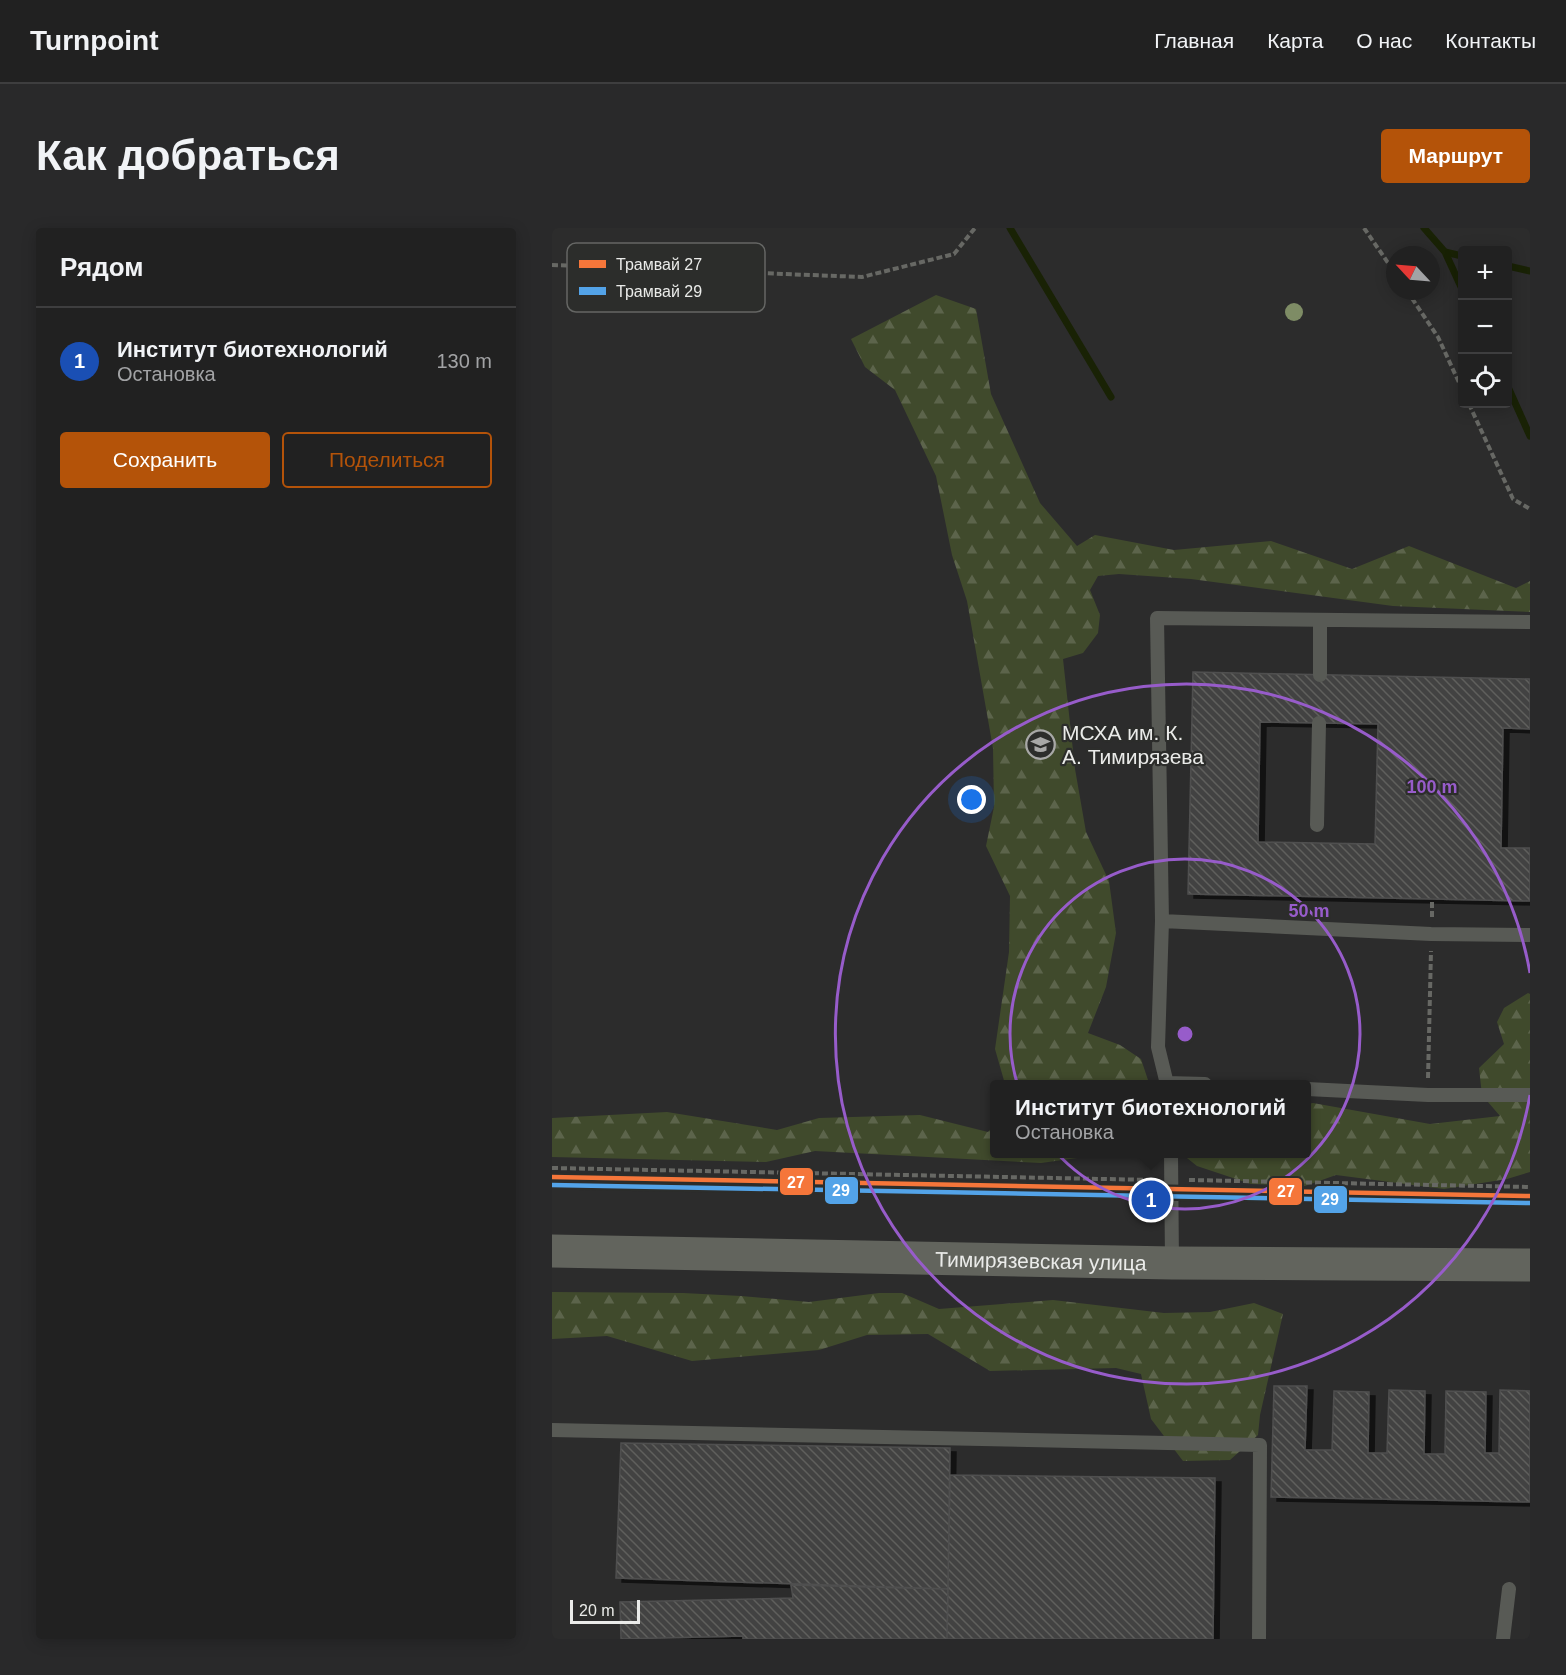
<!DOCTYPE html>
<html lang="ru">
<head>
<meta charset="utf-8">
<style>
	body { margin:0; font-family:Helvetica,sans-serif; background:#29292a; color:#f1f3f6 }
	.controls { position:absolute; right:18px; top:18px; display:grid; overflow:hidden; border-radius:6px; box-shadow:0 3px 15px #0003 }
	.controls button { width:54px; height:54px; display:grid; place-items:center; padding:0; border:0; border-bottom:2px solid #3e3e3f; background:#212121; color:#f1f3f6; font:30px sans-serif }
	.compass { position:absolute; left:834px; top:18px; width:54px; height:54px; border-radius:50%; background:#212121; box-shadow:0 3px 15px #0003; rotate:296deg }
	.scale { position:absolute; left:18px; bottom:15px; width:70px; box-sizing:border-box; padding-left:6px; border:3px solid #eaebe9; border-top:0; font-size:16px; line-height:21px; white-space:nowrap; color:#eaebe9; -webkit-text-stroke:4px #2c2d2b; paint-order:stroke }
	.you { position:absolute; left:420px; top:572px; width:21px; height:21px; margin:-15px; border:4px solid #fff; border-radius:50%; background:#1a73e8; box-shadow:0 0 0 9px #1a73e833 }
	.badge { display:grid; place-items:center; width:39px; height:39px; border-radius:50%; background:#b45309; color:#fff; font-size:20px; font-weight:700 }
	.pin { position:absolute; translate:-50% -50%; border:3px solid #fff; box-shadow:0 2px 6px #0006 }
	.popup { position:absolute; left:438px; top:852px; width:321px; height:78px; box-sizing:border-box; display:grid; place-content:center; border-radius:6px; background:#212121; filter:drop-shadow(0 2px 4px #0005); font-size:20px; white-space:nowrap; color:#a2a3a5 }
	.popup b { font-size:22px; color:#f1f3f6 }
	.popup::after { content:''; position:absolute; left:50%; top:100%; margin-left:-12px; border:12px solid transparent; border-top-color:#212121 }
	.list { margin:0; padding:0; list-style:none }
	h2 { display:flex; justify-content:space-between; align-items:center; height:78px; margin:0; padding:0 24px; font-size:26px }
	h2 small { font-size:20px; font-weight:400; color:#a2a3a5 }
	.list li { display:grid; grid-template-columns:39px 1fr auto; gap:18px; align-items:center; box-sizing:border-box; height:108px; padding:0 24px; border-top:2px solid #3e3e3f }
	.list b { display:block; font-size:22px; white-space:nowrap }
	.list p { margin:0; font-size:20px; white-space:nowrap; color:#a2a3a5 }
	.list em { font-size:20px; font-style:normal; color:#a2a3a5 }
	.actions { display:flex; gap:12px; padding:18px 24px }
	.actions a { flex:1; padding:14px 0; border:2px solid #b45309; border-radius:6px; text-align:center; font-size:21px; color:#b45309 }
	.actions .main { background:#b45309; color:#fff }
	.icon { flex:none; width:33px; height:33px; fill:none; stroke:currentColor; stroke-width:2; stroke-linecap:round; stroke-linejoin:round }
	.map { position:relative; flex:none; width:978px; height:1411px; overflow:hidden; border-radius:6px }
	header { display:flex; align-items:center; gap:36px; box-sizing:border-box; height:84px; padding:0 30px; background:#212121; border-bottom:2px solid #3e3e3f }
	header strong { font-size:28px }
	nav { display:flex; gap:33px; margin-inline-start:auto; font-size:21px }
	.intro { display:flex; align-items:center; justify-content:space-between; box-sizing:border-box; height:144px; padding:0 36px }
	h1 { margin:0; font-size:42px }
	.button { padding:15px 27px; border-radius:6px; background:#b45309; color:#fff; font-size:21px; font-weight:700 }
	main { display:flex; gap:36px; padding:0 36px }
	aside { flex:1; background:#212121; border-radius:6px; box-shadow:0 3px 15px #0003 }
	.map>svg:first-child { display:block }
	.forest { fill:url(#forest-firs) }
	.lines { fill:none; stroke-linecap:round; stroke-linejoin:round }
	.stream { stroke:#192205; stroke-width:7 }
	.building { fill:url(#building-back-hatch); stroke:#4f4f4f; stroke-width:1.5; fill-rule:evenodd; filter:url(#shadow) }
	.path { stroke:#676864; stroke-width:4; stroke-dasharray:6 3; stroke-linecap:butt }
	.lane { stroke:#585a55; stroke-width:14 }
	.secondary { stroke:#62645d; stroke-width:33 }
	.tram-1-casing { stroke:#2c2d2b; stroke-width:9 }
	.tram-2-casing { stroke:#2c2d2b; stroke-width:9 }
	.tram-1 { stroke:#f5763a; stroke-width:4.5 }
	.tram-2 { stroke:#53a3e8; stroke-width:4.5 }
	.tree { fill:#7e8c65 }
	.ring { fill:none; stroke:#975cca; stroke-width:3 }
	.labels { text-anchor:middle; dominant-baseline:central; stroke-width:4.5; stroke-linejoin:round; paint-order:stroke }
	.poi-label { font-size:21px; fill:#eaebe9; stroke:#2c2d2b; text-anchor:start }
	.street-label { font-size:21px; fill:#eaebe9; stroke:#2c2d2b }
	.key { fill:#2c2d2b; stroke:#656664; stroke-width:1.5 }
	.key-label { font-size:16px; fill:#eaebe9 }
	.centre { fill:#975cca; stroke:#2c2d2b; stroke-width:3 }
	.ring-label { font-size:18px; text-anchor:middle; font-weight:bold; fill:#975cca; stroke:#2c2d2b; stroke-width:4.5; stroke-linejoin:round; paint-order:stroke }
	.line-badge { stroke:#2c2d2b; stroke-width:2 }
	.badge-label { font-size:16px; text-anchor:middle; font-weight:bold; fill:#fff }
</style>
</head>
<body>
<header>
<strong>Turnpoint</strong>
<nav><a>Главная</a><a>Карта</a><a>О нас</a><a>Контакты</a></nav>
</header>
<div class="intro"><h1>Как добраться</h1><a class="button">Маршрут</a></div>
<main>
<aside>
<h2>Рядом<small></small></h2>
<ul class="list">
<li><span class="badge" style="background:#1a4fb4">1</span><div><b>Институт биотехнологий</b><p>Остановка</p></div><em>130 m</em></li>
</ul>
<div class="actions"><a class="main">Сохранить</a><a>Поделиться</a></div>
</aside>
<div class="map">
<svg width="978" height="1411" viewBox="0 0 978 1411">
	<defs>
		<pattern id="forest-firs" width="22" height="20" patternUnits="userSpaceOnUse" patternTransform="scale(1.5)"><rect width="22" height="20" fill="#404a2c"/><path d="M5 1l3.5 6h-7zM16 11l3.5 6h-7z" fill="#5c644b"/></pattern>
		<pattern id="building-back-hatch" width="6" height="6" patternUnits="userSpaceOnUse" patternTransform="scale(1.5)"><rect width="6" height="6" fill="#434342"/><path d="M-1 5l2 2M0 0l6 6M5-1l2 2" fill="none" stroke="#5e5e5d"/></pattern>
		<filter id="shadow"><feDropShadow dx="6" dy="4" stdDeviation="0" flood-color="#0009"/></filter>
	</defs>
	<rect width="100%" height="100%" fill="#2c2c2c"/>
	<path class="forest" d="M 384,67 L 424,81 L 439,166 L 488,275 L 525,318 L 543,307 L 622,322 L 719,313 L 800,341 L 857,318 L 964,360 L 978,353 L 978,384 L 841,378 L 639,351 L 567,346 L 546,348 L 538,362 L 548,387 L 546,405 L 531,425 L 511,431 L 523,541 L 534,604 L 557,653 L 564,705 L 554,759 L 536,805 L 568,817 L 589,831 L 596,852 L 595,856 L 453,856 L 443,821 L 457,724 L 458,668 L 434,618 L 442,579 L 441,520 L 415,373 L 400,327 L 384,248 L 343,162 L 313,139 L 299,111 Z
		M 976,765 L 978,766 L 978,944 L 955,951 L 892,961 L 784,947 L 753,958 L 699,956 L 645,938 L 630,926 L 755,926 L 755,876 L 761,875 L 878,896 L 948,888 L 930,867 L 927,840 L 952,816 L 945,794 L 952,780 Z
		M 115,884 L 225,902 L 267,890 L 368,887 L 436,904 L 443,896 L 443,926 L 554,926 L 489,935 L 263,923 L 214,934 L 0,929 L 0,890 Z
		M 0,1064 L 131,1065 L 189,1068 L 257,1074 L 327,1065 L 350,1065 L 387,1081 L 501,1072 L 612,1085 L 658,1084 L 702,1075 L 731,1086 L 708,1187 L 706,1207 L 678,1232 L 631,1233 L 599,1191 L 589,1146 L 564,1140 L 438,1143 L 376,1106 L 315,1107 L 267,1122 L 140,1133 L 55,1108 L 0,1111 Z"/>
	<g class="lines">
		<path class="stream" d="M 458,0 L 559,169
			M 872,0 L 893,24 L 910,61
			M 893,24 L 910,28
			M 956,38 L 978,43
			M 956,159 L 978,208"/>
	</g>
	<path class="building" d="M 641,444 L 978,451 L 978,501 L 951,500 L 949,620 L 978,620 L 978,673 L 636,666 ZM 708,494 L 826,496 L 823,616 L 706,614 Z
		M 722,1158 L 755,1158 L 753,1222 L 780,1222 L 782,1163 L 817,1164 L 816,1225 L 835,1225 L 837,1162 L 873,1163 L 872,1226 L 893,1226 L 894,1163 L 934,1164 L 933,1225 L 947,1225 L 948,1162 L 978,1163 L 978,1274 L 719,1269 Z
		M 69,1215 L 398,1220 L 396,1361 L 64,1350 Z
		M 398,1247 L 663,1250 L 661,1411 L 395,1411 Z
		M 239,1357 L 396,1361 L 395,1411 L 191,1411 L 191,1408 L 69,1411 L 68,1374 L 241,1370 Z"/>
	<g class="lines">
		<path class="path" d="M 812,0 L 843,45
			M 0,37 L 310,49 L 402,26 L 423,0
			M 855,63 L 886,109 L 910,161
			M 917,176 L 961,271 L 978,281
			M 880,689 L 880,671
			M 876,850 L 879,723
			M 0,940 L 602,952
			M 637,952 L 978,959"/>
		<path class="lane" d="M 768,447 L 768,392
			M 765,597 L 767,495
			M 610,693 L 879,706 L 978,707
			M 614,855 L 653,856
			M 615,856 L 606,819 L 610,693 L 605,390 L 978,394
			M 755,861 L 876,867 L 978,867
			M 619,926 L 620,1035
			M 0,1202 L 708,1217 L 707,1411
			M 951,1411 L 957,1361"/>
		<path class="secondary" id="s1" d="M 0,1023 L 620,1035 L 978,1037"/>
		<defs>
			<path id="tram-1" d="M 0,949 L 978,968"/>
			<path id="tram-2" d="M 0,957 L 978,975"/>
		</defs>
		<use href="#tram-1" class="tram-1-casing"/>
		<use href="#tram-2" class="tram-2-casing"/>
		<use href="#tram-1" class="tram-1"/>
		<use href="#tram-2" class="tram-2"/>
	</g>
	<circle class="tree" cx="742" cy="84" r="9"/>
	<g class="ring">
		<circle cx="633" cy="806" r="175"/>
		<path d="M978 867A350 350 0 1 1 978 745"/>
	</g>
	<defs>
		<symbol id="university-ring" viewBox="-11 -11 22 22"><circle r="9.5" fill="#2c2d2b" stroke="#a8a8a7" stroke-width="1.5"/><path d="M0-5L7-2L0 1L-7-2ZM-4 1L0 2.5L4 1V4Q0 6-4 4Z" fill="#a8a8a7"/></symbol>
	</defs>
	<g fill-rule="evenodd">
		<use href="#university-ring" x="472" y="500" width="33" height="33"/>
	</g>
	<g class="labels">
		<g class="poi-label">
			<text x="510" y="504">МСХА им. К.<tspan x="510" dy="24">А. Тимирязева</tspan></text>
		</g>
		<g class="street-label">
			<text stroke="none"><textPath href="#s1" startOffset="489">Тимирязевская улица</textPath></text>
		</g>
	</g>
	<rect x="15" y="15" width="198" height="69" rx="9" class="key"/>
	<rect x="27" y="32" width="27" height="8" fill="#f5763a"/>
	<rect x="27" y="59" width="27" height="8" fill="#53a3e8"/>
	<g class="key-label">
		<text x="64" y="42">Трамвай 27</text>
		<text x="64" y="69">Трамвай 29</text>
	</g>
	<circle cx="633" cy="806" r="9" class="centre"/>
	<g class="ring-label">
		<text x="880" y="565">100 m</text>
		<text x="757" y="689">50 m</text>
	</g>
	<g class="line-badge">
		<rect x="227" y="939" width="35" height="29" rx="6" fill="#f5763a"/>
		<rect x="272" y="948" width="35" height="29" rx="6" fill="#53a3e8"/>
		<rect x="716" y="949" width="35" height="29" rx="6" fill="#f5763a"/>
		<rect x="761" y="957" width="35" height="29" rx="6" fill="#53a3e8"/>
	</g>
	<g class="badge-label">
		<text x="244" y="960">27</text>
		<text x="289" y="968">29</text>
		<text x="734" y="969">27</text>
		<text x="778" y="977">29</text>
	</g>
</svg>
<div class="controls">
<button>+</button>
<button>−</button>
<button><svg class="icon" aria-label="locate" viewBox="0 0 24 24"><circle cx="12" cy="12" r="6"/><path d="M12 2v4M12 18v4M2 12h4M18 12h4"/></svg></button>
</div>
<svg class="compass" viewBox="-18 -18 36 36"><path d="M0-13l5 13h-10z" fill="#e53935"/><path d="M0 13l5-13h-10z" fill="#a2a3a5"/></svg>
<div class="scale">20 m</div>
<div class="you"></div>
<div class="pin badge" style="left:599px;top:972px;background:#1a4fb4">1</div>
<div class="popup"><b>Институт биотехнологий</b>Остановка</div>
</div>
</main>
</body>
</html>
